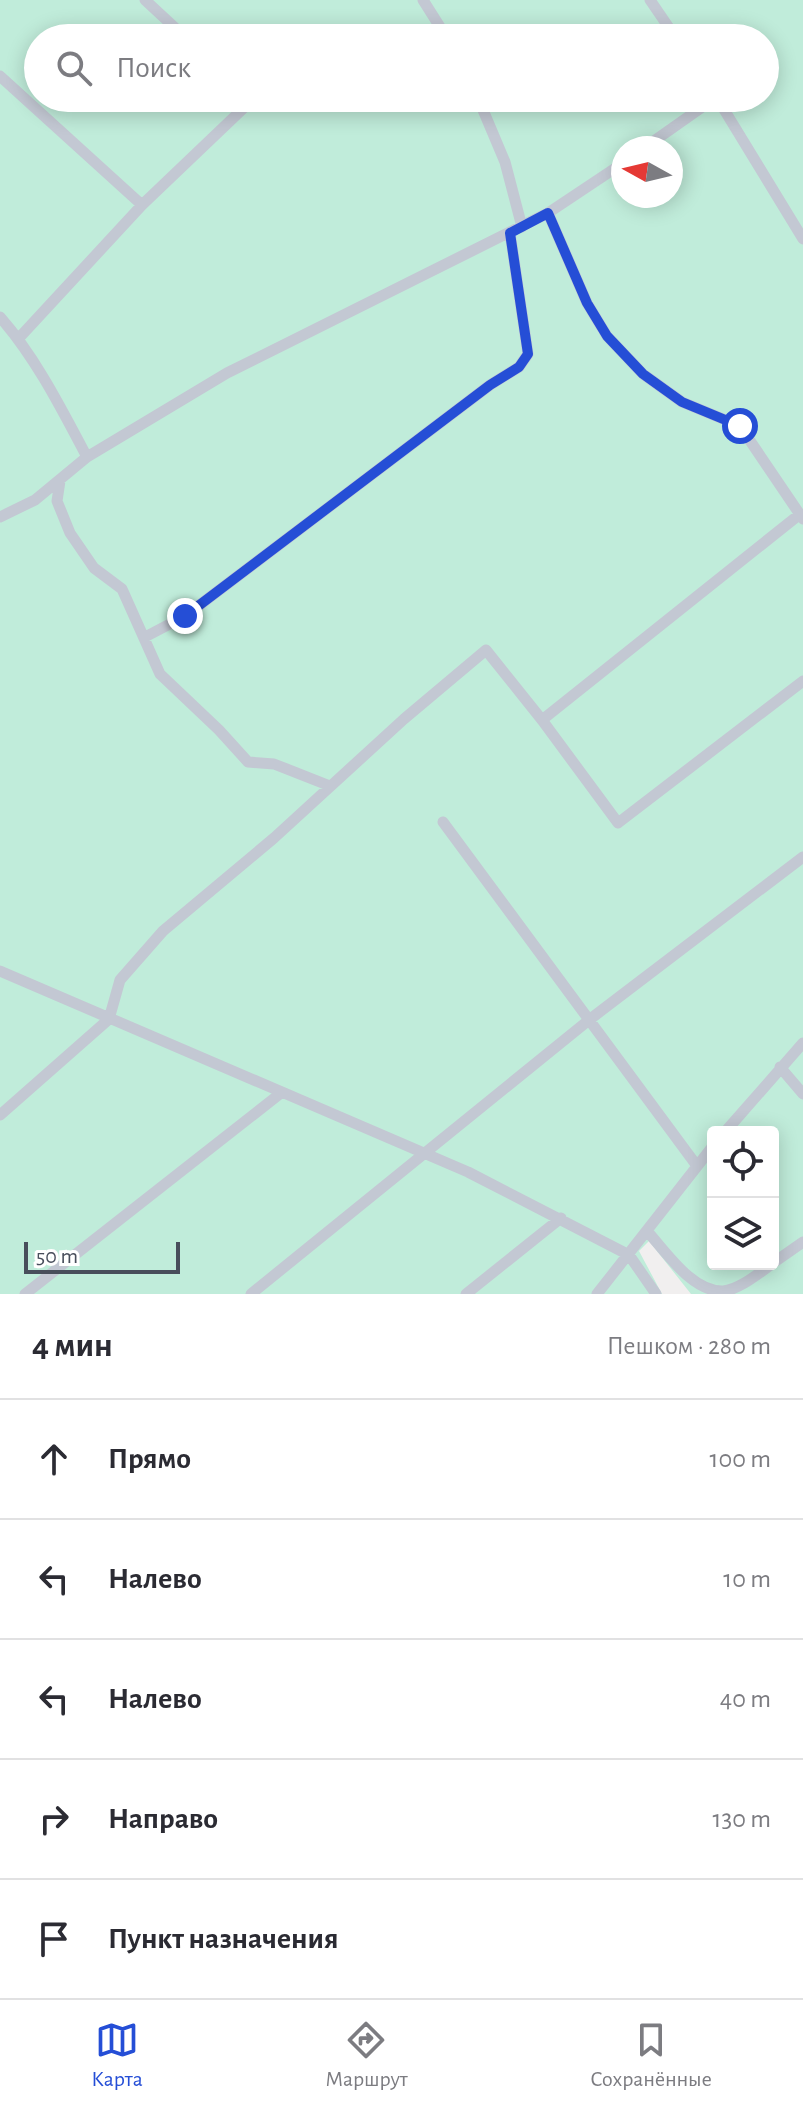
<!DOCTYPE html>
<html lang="ru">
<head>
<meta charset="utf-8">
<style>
	body { margin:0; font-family:"Alegreya Sans",sans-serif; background:#f7f7f7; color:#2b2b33 }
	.controls { position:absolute; right:24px; bottom:24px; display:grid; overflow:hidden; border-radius:8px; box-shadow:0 4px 20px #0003 }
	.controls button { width:72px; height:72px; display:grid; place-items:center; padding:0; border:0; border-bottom:2px solid #e1e1e2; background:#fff; color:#2b2b33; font:40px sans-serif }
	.compass { position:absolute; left:611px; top:136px; width:72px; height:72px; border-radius:50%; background:#fff; box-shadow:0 4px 20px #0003; rotate:278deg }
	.scale { position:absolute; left:24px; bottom:20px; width:156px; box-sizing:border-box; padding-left:8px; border:4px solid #484e5b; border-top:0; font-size:22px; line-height:28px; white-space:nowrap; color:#484e5b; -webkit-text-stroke:6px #fff; paint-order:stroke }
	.stop { position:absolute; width:24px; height:24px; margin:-18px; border:6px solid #254ed6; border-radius:50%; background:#fff }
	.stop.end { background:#254ed6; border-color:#fff; box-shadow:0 2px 8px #0008 }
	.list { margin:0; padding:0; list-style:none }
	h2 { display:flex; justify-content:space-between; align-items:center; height:104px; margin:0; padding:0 32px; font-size:34px }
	h2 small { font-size:26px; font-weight:400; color:#7c7c81 }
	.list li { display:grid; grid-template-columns:52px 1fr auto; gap:24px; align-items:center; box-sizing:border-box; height:120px; padding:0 32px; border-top:2px solid #e1e1e2 }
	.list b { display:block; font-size:30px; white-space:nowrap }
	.list em { font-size:26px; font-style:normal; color:#7c7c81 }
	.icon { flex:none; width:44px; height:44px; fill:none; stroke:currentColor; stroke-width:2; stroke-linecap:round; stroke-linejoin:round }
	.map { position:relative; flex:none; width:803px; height:1294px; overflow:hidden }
	.search { position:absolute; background:#fff; box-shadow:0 4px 20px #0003; left:24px; right:24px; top:24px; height:88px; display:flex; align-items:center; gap:20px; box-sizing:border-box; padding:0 28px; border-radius:44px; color:#7c7c81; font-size:30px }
	.sheet { height:704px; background:#fff }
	nav { display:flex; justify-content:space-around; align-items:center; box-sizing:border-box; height:112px; border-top:2px solid #e1e1e2; background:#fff; font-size:22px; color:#7c7c81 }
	nav a { display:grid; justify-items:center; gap:4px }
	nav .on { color:#254ed6 }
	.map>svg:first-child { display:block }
	.green { fill:#c0ecda; fill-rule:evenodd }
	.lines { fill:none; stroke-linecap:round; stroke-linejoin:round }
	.service { stroke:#c3c8d3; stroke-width:11 }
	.route { stroke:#254ed6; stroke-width:10 }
</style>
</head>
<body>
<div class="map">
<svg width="803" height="1294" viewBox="0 0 803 1294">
	<rect width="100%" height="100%" fill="#f1efef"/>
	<path class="green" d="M 0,0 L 803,0 L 803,1294 L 691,1294 L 649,1241 L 639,1251 L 662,1294 L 0,1294 ZM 38,38 L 765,38 L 765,98 L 38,98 ZM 623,148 L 671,148 L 671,196 L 623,196 ZM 713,1132 L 773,1132 L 773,1264 L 713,1264 Z"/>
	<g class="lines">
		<path class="service" d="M 145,0 L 186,38
			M 423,0 L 447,38
			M 650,0 L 676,38
			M 0,76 L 142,205
			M 478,98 L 505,162 L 522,227
			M 717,98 L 803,239
			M 644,148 L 715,98
			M 548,213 L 587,303 L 607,336 L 643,374 L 682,402 L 740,426 L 803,519
			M 0,317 C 36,358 61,408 87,457
			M 19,338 L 142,205 L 252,100 L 250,98
			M 60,481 L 57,501 L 70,533 L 94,568 L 122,589 L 160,674 L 219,730 L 248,762 L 274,764 L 330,786
			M 0,517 L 35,500 L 87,457 L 227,373 L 548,213 L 623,163
			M 145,637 L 185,616 L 490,385 L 519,367 L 528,354 L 510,233
			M 542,720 L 800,514
			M 443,822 L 697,1166
			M 0,971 L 468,1172 L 629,1255 L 656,1294
			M 780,1067 L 803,1094
			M 0,1115 L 109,1019 L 120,980 L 163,931 L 274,838 L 404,719 L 486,650 L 542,720 L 618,823 L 803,681
			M 725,1132 L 803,1043
			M 647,1231 C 666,1252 692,1292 723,1291 C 739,1290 759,1273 772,1264
			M 773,1263 L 803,1242
			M 25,1294 L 281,1093
			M 251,1294 L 589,1020 L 803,857
			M 466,1294 L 561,1218
			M 597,1294 L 713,1146"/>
	</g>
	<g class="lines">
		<path class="route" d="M 185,616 L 490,385 L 519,367 L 528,354 L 510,233 L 548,213 L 587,303 L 607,336 L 643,374 L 682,402 L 740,426"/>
	</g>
</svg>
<div class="controls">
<button><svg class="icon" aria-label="locate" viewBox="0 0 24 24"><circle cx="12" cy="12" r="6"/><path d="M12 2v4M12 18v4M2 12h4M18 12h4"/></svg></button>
<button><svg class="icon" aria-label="layers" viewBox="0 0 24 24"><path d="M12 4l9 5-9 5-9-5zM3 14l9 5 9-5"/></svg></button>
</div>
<svg class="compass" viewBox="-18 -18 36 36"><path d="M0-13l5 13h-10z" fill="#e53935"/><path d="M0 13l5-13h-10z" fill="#7c7c81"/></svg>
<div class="scale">50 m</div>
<div class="stop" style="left:740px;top:426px"></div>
<div class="stop end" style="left:185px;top:616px"></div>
<div class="search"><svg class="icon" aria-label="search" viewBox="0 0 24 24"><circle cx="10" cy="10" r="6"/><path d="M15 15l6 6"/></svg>Поиск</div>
</div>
<section class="sheet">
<h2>4 мин<small>Пешком · 280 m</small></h2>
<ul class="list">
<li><svg class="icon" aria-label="ahead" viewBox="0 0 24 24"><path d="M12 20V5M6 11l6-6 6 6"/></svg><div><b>Прямо</b></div><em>100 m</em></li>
<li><svg class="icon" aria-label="left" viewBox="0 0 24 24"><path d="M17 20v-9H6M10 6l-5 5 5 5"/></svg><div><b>Налево</b></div><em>10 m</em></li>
<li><svg class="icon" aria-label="left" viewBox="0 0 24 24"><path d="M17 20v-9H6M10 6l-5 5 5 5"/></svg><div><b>Налево</b></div><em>40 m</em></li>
<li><svg class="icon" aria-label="right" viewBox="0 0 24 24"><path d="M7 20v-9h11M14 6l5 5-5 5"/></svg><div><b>Направо</b></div><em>130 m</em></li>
<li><svg class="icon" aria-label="arrive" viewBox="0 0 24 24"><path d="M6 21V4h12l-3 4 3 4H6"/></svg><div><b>Пункт назначения</b></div></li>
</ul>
</section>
<nav>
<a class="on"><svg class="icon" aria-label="map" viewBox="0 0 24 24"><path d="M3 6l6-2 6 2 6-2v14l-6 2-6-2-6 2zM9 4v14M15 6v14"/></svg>Карта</a>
<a><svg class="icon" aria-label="directions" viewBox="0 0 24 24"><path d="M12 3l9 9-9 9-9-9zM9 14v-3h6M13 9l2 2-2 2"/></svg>Маршрут</a>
<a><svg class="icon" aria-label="saved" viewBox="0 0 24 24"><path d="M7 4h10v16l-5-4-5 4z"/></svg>Сохранённые</a>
</nav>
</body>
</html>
